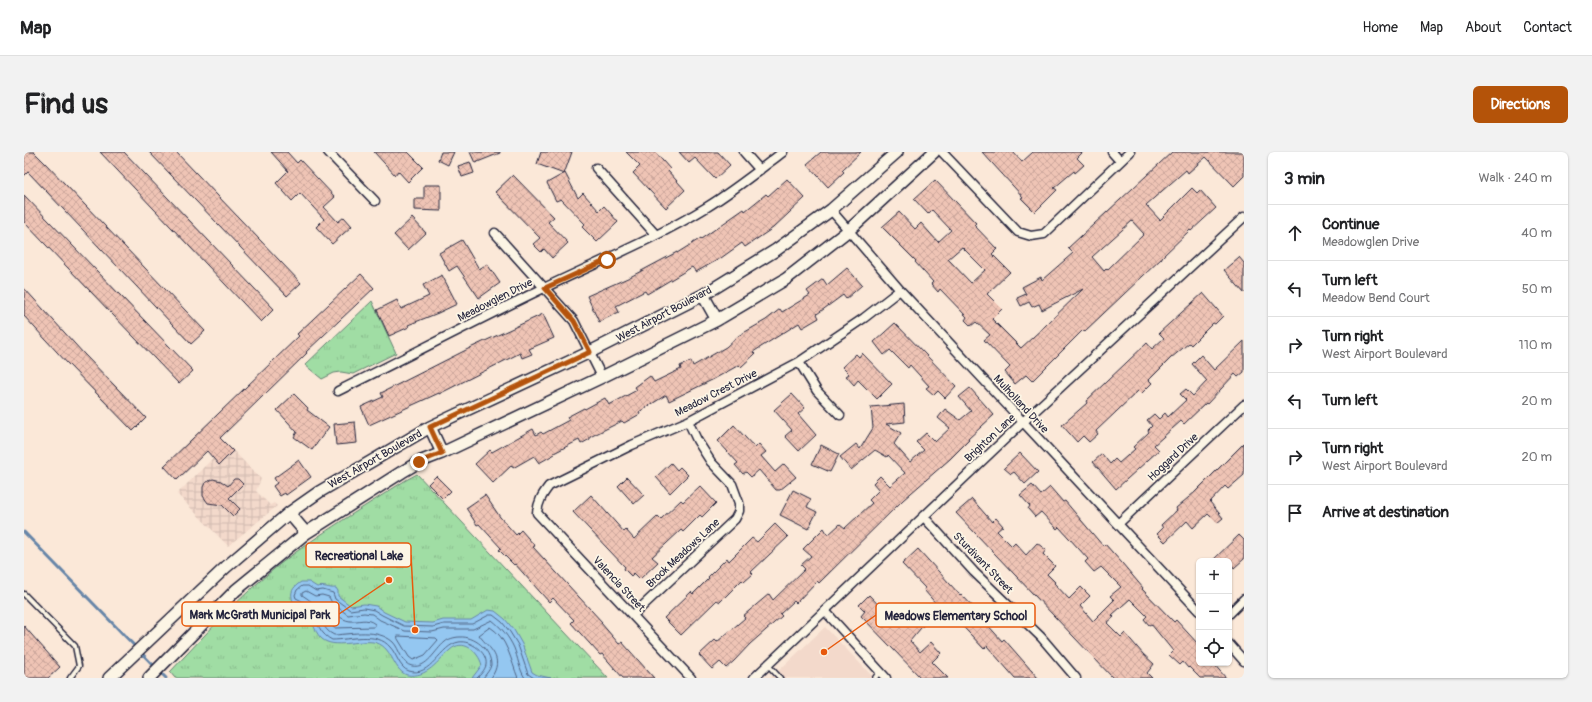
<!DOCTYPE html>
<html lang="en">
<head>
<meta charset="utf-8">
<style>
	body { margin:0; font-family:Pangolin,sans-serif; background:#f2f2f2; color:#202124 }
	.controls { position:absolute; right:12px; bottom:12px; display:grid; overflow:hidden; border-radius:6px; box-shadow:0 1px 3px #0004 }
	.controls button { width:36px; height:36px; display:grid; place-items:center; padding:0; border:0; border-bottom:1px solid #e0e0e0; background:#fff; color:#202124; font:20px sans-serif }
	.stop { position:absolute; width:12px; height:12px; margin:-9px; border:3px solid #b45309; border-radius:50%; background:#fff }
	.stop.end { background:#b45309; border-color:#fff; box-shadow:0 1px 4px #0008 }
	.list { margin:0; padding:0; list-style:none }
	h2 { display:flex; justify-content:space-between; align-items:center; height:52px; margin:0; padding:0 16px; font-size:17px }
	h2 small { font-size:13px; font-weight:400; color:#757577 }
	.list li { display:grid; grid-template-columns:26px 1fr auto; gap:12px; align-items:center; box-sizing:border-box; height:56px; padding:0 16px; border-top:1px solid #e0e0e0 }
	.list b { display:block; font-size:15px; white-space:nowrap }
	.list p { margin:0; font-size:13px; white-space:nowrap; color:#757577 }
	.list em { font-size:13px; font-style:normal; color:#757577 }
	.icon { flex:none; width:22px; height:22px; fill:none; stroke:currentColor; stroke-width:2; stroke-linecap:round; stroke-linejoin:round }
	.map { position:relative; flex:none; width:1220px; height:526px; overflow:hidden; border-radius:6px }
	header { display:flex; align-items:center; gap:24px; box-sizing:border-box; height:56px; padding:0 20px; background:#fff; border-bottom:1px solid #e0e0e0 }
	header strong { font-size:19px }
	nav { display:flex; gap:22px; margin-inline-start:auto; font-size:14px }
	.intro { display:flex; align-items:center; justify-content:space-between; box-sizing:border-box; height:96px; padding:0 24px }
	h1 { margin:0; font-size:28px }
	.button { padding:10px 18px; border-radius:6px; background:#b45309; color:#fff; font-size:14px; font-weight:700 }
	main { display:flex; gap:24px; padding:0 24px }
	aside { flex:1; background:#fff; border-radius:6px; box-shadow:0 1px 3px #0004 }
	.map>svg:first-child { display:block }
	.built { fill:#f3d9cb }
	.industrial { fill:url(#industrial-grid) }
	.park { fill:url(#park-tufts); stroke:#618070 }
	.water { fill:#94c7f1; stroke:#6685a8 }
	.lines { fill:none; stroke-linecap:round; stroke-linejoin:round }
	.shore { stroke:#506484; stroke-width:1 }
	.stream { stroke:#6685a8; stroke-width:3 }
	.building { fill:url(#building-cross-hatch); stroke:#22223b; fill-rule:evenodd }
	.lane-casing { stroke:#22223b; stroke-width:7 }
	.street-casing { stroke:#22223b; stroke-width:11 }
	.secondary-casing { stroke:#22223b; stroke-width:14 }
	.lane { stroke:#fcf5e5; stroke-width:4 }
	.street { stroke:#fcf5e5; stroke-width:8 }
	.secondary { stroke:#fcf5e5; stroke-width:11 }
	.route { stroke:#b45309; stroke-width:5 }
	.labels { text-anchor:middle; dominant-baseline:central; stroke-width:3.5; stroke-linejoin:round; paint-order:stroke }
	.street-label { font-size:11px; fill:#22223b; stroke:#fcf5e5 }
	.leader { fill:none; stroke:#e8590c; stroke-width:1.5 }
	.callout-dot { fill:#e8590c; stroke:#fcf5e5; stroke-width:1.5 }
	.callout { fill:#fcf5e5; stroke:#e8590c; stroke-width:1.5 }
	.callout-label { font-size:12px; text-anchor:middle; font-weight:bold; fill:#22223b }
</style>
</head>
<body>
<header>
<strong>Map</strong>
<nav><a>Home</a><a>Map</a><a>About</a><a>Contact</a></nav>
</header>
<div class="intro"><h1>Find us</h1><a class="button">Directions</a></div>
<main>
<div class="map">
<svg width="1220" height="526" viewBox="0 0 1220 526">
	<defs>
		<pattern id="industrial-grid" width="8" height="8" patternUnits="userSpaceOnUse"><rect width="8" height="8" fill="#f3d9cb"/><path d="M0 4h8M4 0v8" fill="none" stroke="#d0baaf"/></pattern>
		<pattern id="park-tufts" width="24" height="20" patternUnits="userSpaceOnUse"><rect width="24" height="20" fill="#a0dda4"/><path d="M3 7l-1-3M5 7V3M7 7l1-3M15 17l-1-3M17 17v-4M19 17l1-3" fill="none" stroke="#8abd8e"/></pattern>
		<pattern id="building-cross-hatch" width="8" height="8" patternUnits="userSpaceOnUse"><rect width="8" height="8" fill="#efc4b5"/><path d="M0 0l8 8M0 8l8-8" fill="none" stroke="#cda89d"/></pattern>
	</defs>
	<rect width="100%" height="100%" fill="#fbe8d8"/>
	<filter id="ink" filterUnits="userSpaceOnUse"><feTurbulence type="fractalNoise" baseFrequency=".025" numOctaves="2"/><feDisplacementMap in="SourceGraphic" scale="8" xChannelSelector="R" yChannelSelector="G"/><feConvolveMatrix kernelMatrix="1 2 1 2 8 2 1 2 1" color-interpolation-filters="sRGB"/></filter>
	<g filter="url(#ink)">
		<path class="built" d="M 801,475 L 850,526 L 747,526 Z"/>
		<path class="industrial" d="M 203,292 L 237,327 L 232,339 L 246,353 L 250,351 L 253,354 L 204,394 L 153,342 Z"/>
		<path class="park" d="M 348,149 L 372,201 L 329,222 L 317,220 L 310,221 L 298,227 L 281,213 Z
			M 393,322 L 584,526 L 151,526 L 146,520 C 181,483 216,444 256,412 C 296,381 340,355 382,328 Z"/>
		<path class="water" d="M 277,430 L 285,430 L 293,435 C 300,433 305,437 312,436 L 314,439 L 314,444 L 327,454 L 340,452 L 352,454 L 360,460 L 381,470 L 409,471 L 419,468 L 447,468 L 464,458 L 471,459 L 481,467 L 490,478 L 498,492 L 508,520 L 513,523 L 527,526 L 448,526 L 458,513 C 454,499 439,486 426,498 C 413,509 404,526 383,523 C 368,518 369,493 349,490 C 334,488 310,497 298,487 C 285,475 291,456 269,450 C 266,440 268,436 277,430 Z"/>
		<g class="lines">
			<path class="shore" d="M 300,453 L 302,453 C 308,459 317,468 326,469 C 336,470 342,465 351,472 L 351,474 L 350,475 L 310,476 L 305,471 L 299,455 Z
				M 374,484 L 412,486 L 414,488 L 401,503 L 389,508 L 385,505 L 374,487 Z
				M 453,526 C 456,523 461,518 462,513 C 464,500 446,488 435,490 C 416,493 407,526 385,519 C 375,516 373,502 366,495 C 353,479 326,488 308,488 C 287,477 297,457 272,446 L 271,443 L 273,438 L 278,434 L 284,434 L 292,439 L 299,438 L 309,441 L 311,447 L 326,458 L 340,456 L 350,458 L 358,463 L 380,474 L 409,475 L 420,472 L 448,472 L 465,463 L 469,463 L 478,470 L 486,480 L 494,493 L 504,522 L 510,526
				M 459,526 C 462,522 466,518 467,513 C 467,497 450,484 436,485 C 431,485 424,487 421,490 C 411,498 403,517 388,514 C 377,512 376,497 369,490 C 353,476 329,482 310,483 C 297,477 299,466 293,456 C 290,451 283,446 278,443 L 278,441 L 282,439 L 291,444 L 298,443 L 305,445 L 308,451 L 324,463 L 340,461 L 348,462 L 356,468 L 381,479 L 408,480 L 420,477 L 449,477 L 468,468 C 477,475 485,485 490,496 C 494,506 495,517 501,526
				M 467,526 C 481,505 466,498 455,483 L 466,475 C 483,485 487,509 494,526"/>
			<path class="stream" d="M 0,380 L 131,515
				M 135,519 L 142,526"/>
		</g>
		<path class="building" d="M 0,0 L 10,0 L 21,11 L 181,179 L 167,192 L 4,20 L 0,24 Z
			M 76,0 L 100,0 L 250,157 L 237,170 Z
			M 125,0 L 152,0 L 277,131 L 263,144 Z
			M 247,0 L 263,0 L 273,11 L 276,8 L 311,45 L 300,55 L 314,70 L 320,65 L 328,74 L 308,92 L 292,75 L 300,67 L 276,41 L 268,49 L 252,31 L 264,19 Z
			M 350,0 L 384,0 L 399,15 L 384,30 L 374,19 L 371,23 Z
			M 417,0 L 430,0 L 424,13 L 414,8 Z
			M 446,0 L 476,0 L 476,1 L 451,11 Z
			M 517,0 L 548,0 L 540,22 L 513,12 Z
			M 602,0 L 631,0 L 646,17 L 644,19 L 661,38 L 642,56 L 609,21 L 616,14 Z
			M 655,0 L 694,0 L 706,13 L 691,27 L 671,6 L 665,11 Z
			M 797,0 L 837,0 L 818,18 L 820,20 L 804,35 L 783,12 Z
			M 958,0 L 989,0 L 998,10 L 1009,0 L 1059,0 L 1053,6 L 1060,13 L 1051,21 L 1050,19 L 1030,36 L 1033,38 L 1011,60 L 997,46 L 999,45 Z
			M 1148,0 L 1220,0 L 1220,24 L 1210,34 L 1182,5 L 1164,21 L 1162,18 L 1122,53 L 1136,68 L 1168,36 L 1173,41 L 1176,38 L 1192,56 L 1167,79 L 1166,78 L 1138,105 L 1138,106 L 1060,180 L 1059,178 L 1008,229 L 1002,223 L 991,232 L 981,220 L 986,215 L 960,188 L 966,183 L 952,170 L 947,174 L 941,168 L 943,165 L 916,137 L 914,140 L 907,132 L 909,130 L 891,110 L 892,109 L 858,75 L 875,60 L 891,77 L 897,71 L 914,90 L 927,78 L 908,58 L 904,62 L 890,47 L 911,28 L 952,71 L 950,73 L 973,97 L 968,102 L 986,120 L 963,142 L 978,157 L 968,167 L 997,196 L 1021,174 L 1059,137 L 1018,158 L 1015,152 L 1008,155 L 1005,150 L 997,154 L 993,146 L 1002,142 L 998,135 L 1017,125 L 1018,128 L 1049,101 L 1044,96 ZM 1108,69 L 1120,82 L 1083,118 L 1082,117 L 1080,119 L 1068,105 ZM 938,95 L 961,118 L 947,131 L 924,107 Z
			M 446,10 L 450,21 L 438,25 L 434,14 Z
			M 541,21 L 554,46 L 559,41 L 575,59 L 580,54 L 594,70 L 573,90 L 558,75 L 561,72 L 537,47 L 532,49 L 523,31 Z
			M 489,23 L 530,65 L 524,70 L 544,91 L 528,106 L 520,97 L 517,100 L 509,92 L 516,86 L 471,40 Z
			M 763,27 L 781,46 L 749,76 L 721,95 L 718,91 L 697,106 L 672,120 L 668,115 L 623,142 L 621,139 L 592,154 L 595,160 L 575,170 L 563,144 L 606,125 L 653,100 L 653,101 L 677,86 L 677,87 L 720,57 L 721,59 L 742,42 L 744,44 Z
			M 400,33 L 417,33 L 417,59 L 390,58 L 390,47 L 400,47 Z
			M 0,43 L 169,219 L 155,232 L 0,70 Z
			M 388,66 L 402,81 L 384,98 L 370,83 Z
			M 438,88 L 455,117 L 463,112 L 476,131 L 455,146 L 433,114 L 425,119 L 415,101 Z
			M 1215,105 L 1220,111 L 1220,141 L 1200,118 Z
			M 823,116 L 838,133 L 822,147 L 819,143 L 793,162 L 795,166 L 778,176 L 775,171 L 729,200 L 731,202 L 717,215 L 715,213 L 690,227 L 645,249 L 642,243 L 615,260 L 616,262 L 600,271 L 598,269 L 566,285 L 566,287 L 557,292 L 555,288 L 530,301 L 531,302 L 515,311 L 510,304 L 489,316 L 488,313 L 469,331 L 451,312 L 466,298 L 468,300 L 509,277 L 512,283 L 517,280 L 519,282 L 545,268 L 543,265 L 560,256 L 561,257 L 581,246 L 585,253 L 613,238 L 611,235 L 626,224 L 630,230 L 657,217 L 656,214 L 667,209 L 669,214 L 702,195 L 714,184 L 742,168 L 756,157 L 758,160 L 786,143 L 783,139 L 799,127 L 803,133 Z
			M 337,122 L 350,136 L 282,200 L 283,201 L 196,286 L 209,299 L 195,313 L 183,299 L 153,328 L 140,314 L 275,184 L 273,182 Z
			M 418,123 L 433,152 L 414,161 L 384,173 L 385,175 L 365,184 L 353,158 L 373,148 L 377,157 L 405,144 L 399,133 Z
			M 0,136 L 60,202 L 122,266 L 109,279 L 44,212 L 0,164 Z
			M 1179,141 L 1199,164 L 1191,172 L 1189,171 L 1167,193 L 1165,191 L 1147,206 L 1125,228 L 1128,231 L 1117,242 L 1114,239 L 1072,279 L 1074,282 L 1065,290 L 1059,284 L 1053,290 L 1038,273 L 1063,251 L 1062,249 L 1123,191 L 1128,197 L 1140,186 L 1135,181 Z
			M 519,162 L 530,186 L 505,197 L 508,202 L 498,206 L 496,201 L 415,242 L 415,241 L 345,273 L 337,255 L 359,245 L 357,241 L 446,196 Z
			M 871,171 L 932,234 L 921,246 L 914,239 L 910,243 L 902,236 L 905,234 L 886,213 L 884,216 L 866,198 L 860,203 L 850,190 Z
			M 1220,189 L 1220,220 L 1214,225 L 1211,222 L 1183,252 L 1182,251 L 1160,272 L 1157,269 L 1130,293 L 1135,298 L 1092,337 L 1069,310 L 1078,302 L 1086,312 L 1091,307 L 1095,311 L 1111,297 L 1109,295 L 1125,280 L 1124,278 L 1128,274 L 1123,268 L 1130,262 L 1135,267 L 1141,261 L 1144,265 L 1162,248 L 1156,242 L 1162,237 L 1169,244 L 1183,229 L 1168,212 L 1177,203 L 1190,218 Z
			M 838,201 L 868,232 L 853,247 L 834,228 L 830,233 L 822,224 L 825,222 L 818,215 L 832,202 L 835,205 Z
			M 946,236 L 970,263 L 944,287 L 945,288 L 926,307 L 879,348 L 795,431 L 793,429 L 772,451 L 770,449 L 756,462 L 758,464 L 726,492 L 710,509 L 702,516 L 696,510 L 688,517 L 675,503 L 691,488 L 693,490 L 721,466 L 719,464 L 745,442 L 749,448 L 781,417 L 777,413 L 787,404 L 779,397 L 800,376 L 804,383 L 816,372 L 821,376 L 848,351 L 845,348 L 855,338 L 849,331 L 856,324 L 866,334 L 881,321 L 864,303 L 863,305 L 851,298 L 827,318 L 816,305 L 832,292 L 836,297 L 849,276 L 847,255 L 880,252 L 881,270 L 862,272 L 877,281 L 870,292 L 886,310 L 900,298 L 892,290 L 902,281 L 911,290 L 926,276 L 914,266 L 921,257 L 936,268 L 947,259 L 935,245 Z
			M 270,242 L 284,256 L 283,258 L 305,275 L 288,298 L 270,285 L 273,280 L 253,258 Z
			M 768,242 L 781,256 L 774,262 L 792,283 L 775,299 L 761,284 L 768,278 L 750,258 Z
			M 331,270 L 333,291 L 312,293 L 310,272 Z
			M 710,273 L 731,296 L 735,292 L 742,300 L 737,304 L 751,320 L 760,312 L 772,325 L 756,338 L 752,338 L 735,318 L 727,325 L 722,320 L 719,322 L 711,313 L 714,311 L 694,289 Z
			M 1220,291 L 1220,323 L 1204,337 L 1201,334 L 1186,350 L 1199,366 L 1193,371 L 1184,362 L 1169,376 L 1163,369 L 1141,390 L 1133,382 L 1139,376 L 1137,373 L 1153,358 L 1152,356 L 1171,340 Z
			M 797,293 L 815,302 L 806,320 L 788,312 Z
			M 996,301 L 1014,320 L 1001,332 L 990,320 L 987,322 L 980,316 Z
			M 275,308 L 287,325 L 262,343 L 261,341 L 256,344 L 249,334 L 253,331 L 250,326 Z
			M 647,311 L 653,318 L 656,315 L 664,323 L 646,341 L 632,325 Z
			M 412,324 L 427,339 L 419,347 L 404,332 Z
			M 603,325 L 620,343 L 610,352 L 594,334 Z
			M 189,327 L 197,329 L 204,334 L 210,327 L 214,327 L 219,332 L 205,346 L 216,357 L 209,364 L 198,353 L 184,351 L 179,344 L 179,335 L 181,331 Z
			M 1008,333 L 1017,343 L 1026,335 L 1039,350 L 1041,349 L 1079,394 L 1081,392 L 1098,411 L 1119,436 L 1118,437 L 1150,470 L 1152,468 L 1175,493 L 1175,511 L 1189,511 L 1202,526 L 1176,526 L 1165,515 L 1164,516 L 1159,510 L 1156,513 L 1145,503 L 1149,499 L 1127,472 L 1125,473 L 1120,467 L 1123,464 L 1106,447 L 1088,463 L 1090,465 L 1083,471 L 1097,485 L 1101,481 L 1119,502 L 1130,512 L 1123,521 L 1128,526 L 1089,526 L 932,361 L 948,347 L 968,370 L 972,366 L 979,374 L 973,379 L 988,394 L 991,391 L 1002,403 L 1013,391 L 1022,398 L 1019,402 L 1031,414 L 1023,422 L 1031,430 L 1030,431 L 1045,447 L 1057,435 L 1066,444 L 1056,454 L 1069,469 L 1090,448 L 1086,444 L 1097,435 L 1077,415 L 1070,420 L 1061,410 L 1064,407 L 1035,375 L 1033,377 L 1017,360 L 1011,365 L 1004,357 L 1006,354 L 996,343 Z
			M 676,334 L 692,351 L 678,365 L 676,363 L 659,380 L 657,378 L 628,405 L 634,410 L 616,427 L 610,421 L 607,424 L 600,417 L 601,415 L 549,360 L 567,343 L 600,380 L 602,378 L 610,387 L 634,364 L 637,367 L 657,348 L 659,350 Z
			M 769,338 L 787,347 L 783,355 L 793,360 L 784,377 L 756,363 Z
			M 461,343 L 476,365 L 492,383 L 497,378 L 511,394 L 509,395 L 578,470 L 577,471 L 595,492 L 598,490 L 630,526 L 599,526 L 578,502 L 576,503 L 547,471 L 550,468 L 529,446 L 525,450 L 491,412 L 490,413 L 475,398 L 477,396 L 455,372 L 453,373 L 442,356 Z
			M 751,372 L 764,385 L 727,420 L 729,422 L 720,430 L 718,428 L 696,450 L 693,448 L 657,483 L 640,466 L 667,440 L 669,442 L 685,426 L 684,425 L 703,406 L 705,409 L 728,386 L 733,390 Z
			M 1215,383 L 1220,388 L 1220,407 L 1210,416 L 1205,409 L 1188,409 Z
			M 894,397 L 936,443 L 937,442 L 955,461 L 954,462 L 978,489 L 980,487 L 1014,526 L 991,526 L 963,494 L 960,497 L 931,466 L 928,469 L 921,462 L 900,438 L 901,436 L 878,412 Z
			M 845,443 L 867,466 L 873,460 L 886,474 L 894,464 L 902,470 L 886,489 L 896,500 L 907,490 L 917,501 L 908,510 L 924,526 L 897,526 L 837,464 L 841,459 L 835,453 Z
			M 0,474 L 36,515 L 24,526 L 0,526 Z"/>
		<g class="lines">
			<defs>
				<path id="lane" d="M 0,442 L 51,494 L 55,514 L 46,526
					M 744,513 L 756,526
					M 851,526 L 856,519"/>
				<path id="street" d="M 304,0 L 351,49
					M 720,0 L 736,18
					M 918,0 L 994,80 L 1007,84 L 1020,82 L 1106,0
					M 1088,0 L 1096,9
					M 572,16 L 632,83
					M 807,58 L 876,138 L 1175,459
					M 471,81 L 550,169 L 578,225
					M 775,210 L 793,239 L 816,263
					M 314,239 C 383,205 451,169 520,136 C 574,110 631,87 683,55 C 709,39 734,19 759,0
					M 899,364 L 950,420 L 1017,485 L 1052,526
					M 1094,372 L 1220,253
					M 801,459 L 862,526
					M 1205,462 L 1220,447
					M 609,463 L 711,367 L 715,359 L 715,351 L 708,332 L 687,310 L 673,288 L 664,269
					M 1205,492 L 1220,509
					M 667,526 L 513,361 C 514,350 518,343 525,334 L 608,293 L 664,269 L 775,210 L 840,166 L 876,138
					M 730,526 L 999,270 L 1220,65"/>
				<path id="secondary" d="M 679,143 L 693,168
					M 406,275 L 418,301
					M 265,361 L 282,381
					M 85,526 L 202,415 L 265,361 L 295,340 L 406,275 L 566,200 L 679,143 L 752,98 L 807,58 L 873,0
					M 125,526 L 212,438 L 282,381 L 378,320 L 395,310 L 418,301 L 578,225 L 693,168 L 762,127 L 825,78 L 910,0"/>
			</defs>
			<use href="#lane" class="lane-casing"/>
			<use href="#street" class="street-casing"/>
			<use href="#secondary" class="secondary-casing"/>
			<use href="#lane" class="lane"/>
			<use href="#street" class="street"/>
			<use href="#secondary" class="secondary"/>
		</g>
	</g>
	<g class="lines" filter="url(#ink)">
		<path class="route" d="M 395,310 L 418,301 L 406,275 L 566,200 L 550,169 L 521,136 L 583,108"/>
	</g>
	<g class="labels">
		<g class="street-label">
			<text transform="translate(471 148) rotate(-27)">Meadowglen Drive</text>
			<text transform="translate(640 162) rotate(-28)">West Airport Boulevard</text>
			<text transform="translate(692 241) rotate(-27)">Meadow Crest Drive</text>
			<text transform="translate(997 252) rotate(47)">Mulholland Drive</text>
			<text transform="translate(966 286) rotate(-43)">Brighton Lane</text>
			<text transform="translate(1149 305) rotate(-43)">Hoggard Drive</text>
			<text transform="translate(351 307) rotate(-30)">West Airport Boulevard</text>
			<text transform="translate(659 401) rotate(-43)">Brook Meadows Lane</text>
			<text transform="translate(959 411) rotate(46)">Sturdivant Street</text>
			<text transform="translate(595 432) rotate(47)">Valencia Street</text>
		</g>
	</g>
	<path class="leader" d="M391 478L387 403M365 428L315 462M800 500L852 463"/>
	<g class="callout-dot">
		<circle cx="391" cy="478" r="4"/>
		<circle cx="365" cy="428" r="4"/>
		<circle cx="800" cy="500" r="4"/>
	</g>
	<g class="callout">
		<rect x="282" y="391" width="105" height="24" rx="4"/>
		<rect x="158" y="450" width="157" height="24" rx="4"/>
		<rect x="852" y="451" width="159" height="24" rx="4"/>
	</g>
	<g class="callout-label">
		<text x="335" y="408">Recreational Lake</text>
		<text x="236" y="467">Mark McGrath Municipal Park</text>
		<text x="932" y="468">Meadows Elementary School</text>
	</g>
</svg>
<div class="controls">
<button>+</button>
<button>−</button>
<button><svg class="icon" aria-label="locate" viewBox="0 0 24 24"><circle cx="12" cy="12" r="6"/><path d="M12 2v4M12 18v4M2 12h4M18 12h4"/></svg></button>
</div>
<div class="stop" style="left:583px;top:108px"></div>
<div class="stop end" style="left:395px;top:310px"></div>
</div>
<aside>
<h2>3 min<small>Walk · 240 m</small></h2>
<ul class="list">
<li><svg class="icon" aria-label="ahead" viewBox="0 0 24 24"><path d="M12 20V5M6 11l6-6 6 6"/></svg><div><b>Continue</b><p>Meadowglen Drive</p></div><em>40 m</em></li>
<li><svg class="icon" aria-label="left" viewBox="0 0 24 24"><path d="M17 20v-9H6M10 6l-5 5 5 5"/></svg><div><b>Turn left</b><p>Meadow Bend Court</p></div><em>50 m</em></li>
<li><svg class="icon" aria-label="right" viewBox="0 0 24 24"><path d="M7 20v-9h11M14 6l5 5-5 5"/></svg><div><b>Turn right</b><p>West Airport Boulevard</p></div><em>110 m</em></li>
<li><svg class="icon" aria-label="left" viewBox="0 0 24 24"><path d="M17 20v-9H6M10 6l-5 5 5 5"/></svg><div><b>Turn left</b></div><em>20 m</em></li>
<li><svg class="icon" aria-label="right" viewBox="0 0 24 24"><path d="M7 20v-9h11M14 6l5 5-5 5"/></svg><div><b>Turn right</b><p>West Airport Boulevard</p></div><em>20 m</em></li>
<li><svg class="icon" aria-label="arrive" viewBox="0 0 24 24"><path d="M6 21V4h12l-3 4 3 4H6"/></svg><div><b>Arrive at destination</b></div></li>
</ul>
</aside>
</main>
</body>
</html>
